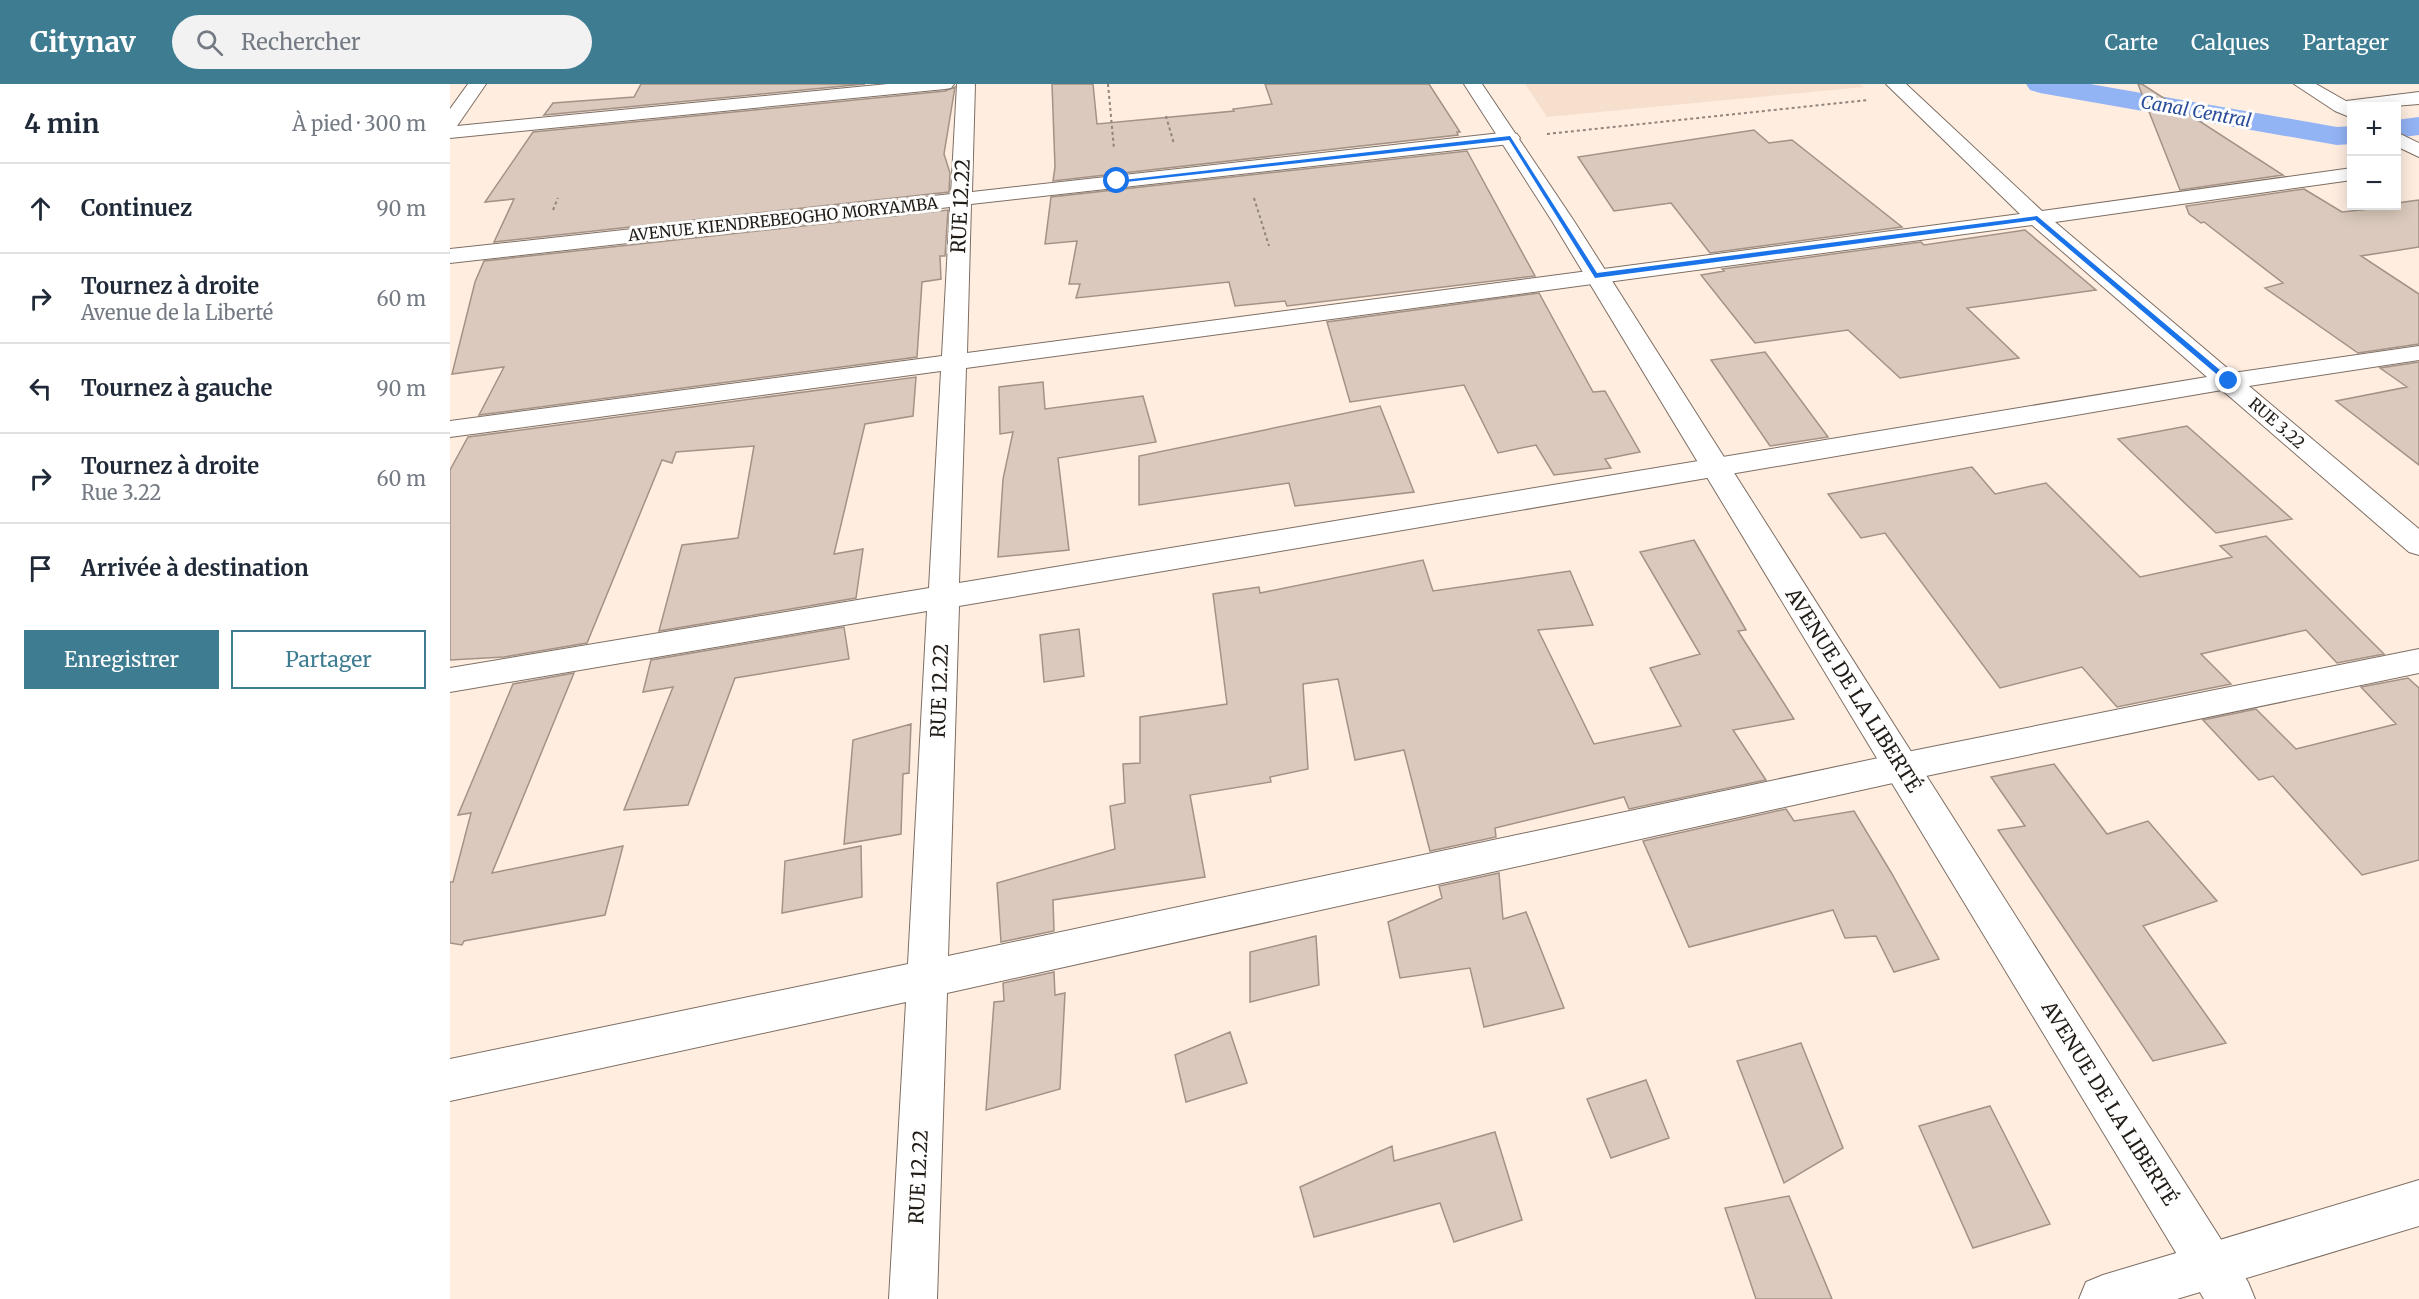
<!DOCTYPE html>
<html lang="fr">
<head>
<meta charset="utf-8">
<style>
	body { margin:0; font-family:Merriweather,serif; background:#f2f2f3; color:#1f2937 }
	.controls { position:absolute; right:18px; top:18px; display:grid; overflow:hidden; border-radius:0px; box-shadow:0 3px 15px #0003 }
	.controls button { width:54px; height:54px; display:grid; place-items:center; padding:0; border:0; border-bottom:2px solid #e0e1e3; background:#fff; color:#1f2937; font:30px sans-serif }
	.stop { position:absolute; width:18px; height:18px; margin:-14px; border:4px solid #1a73e8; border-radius:50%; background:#fff }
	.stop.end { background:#1a73e8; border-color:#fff; box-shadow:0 2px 6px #0008 }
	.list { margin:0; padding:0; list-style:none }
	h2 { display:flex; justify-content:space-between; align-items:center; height:78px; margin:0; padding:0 24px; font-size:26px }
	h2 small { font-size:20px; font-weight:400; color:#747a83 }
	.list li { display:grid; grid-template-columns:39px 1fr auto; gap:18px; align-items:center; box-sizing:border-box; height:90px; padding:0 24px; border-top:2px solid #e0e1e3 }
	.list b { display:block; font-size:22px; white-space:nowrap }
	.list p { margin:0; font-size:20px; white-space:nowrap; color:#747a83 }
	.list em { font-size:20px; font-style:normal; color:#747a83 }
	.actions { display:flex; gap:12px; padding:18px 24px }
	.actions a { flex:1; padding:14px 0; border:2px solid #3d7c91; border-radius:0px; text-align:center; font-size:21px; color:#3d7c91 }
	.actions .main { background:#3d7c91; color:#fff }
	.icon { flex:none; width:33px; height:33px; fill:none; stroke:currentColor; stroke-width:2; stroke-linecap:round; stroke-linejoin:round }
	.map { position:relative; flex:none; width:1969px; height:1215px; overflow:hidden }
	header { display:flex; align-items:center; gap:36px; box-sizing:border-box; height:84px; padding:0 30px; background:#3d7c91; color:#fff }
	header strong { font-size:28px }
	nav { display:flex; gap:33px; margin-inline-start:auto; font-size:21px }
	.search { width:420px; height:54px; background:#f2f2f3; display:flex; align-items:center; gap:15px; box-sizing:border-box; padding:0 21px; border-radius:33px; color:#747a83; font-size:22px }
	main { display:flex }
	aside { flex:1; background:#fff }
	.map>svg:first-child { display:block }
	.built { fill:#f7dfcd }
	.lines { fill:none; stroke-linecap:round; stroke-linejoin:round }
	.canal { fill:#92b3f4; fill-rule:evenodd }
	.building { fill:#dac9bc; stroke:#a39286; stroke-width:1.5 }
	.minor-casing { stroke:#7e6e63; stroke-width:2 }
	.secondary-casing { stroke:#7e6e63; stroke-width:2 }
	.path { stroke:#90847b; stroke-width:2; stroke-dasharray:3 3; stroke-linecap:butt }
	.minor { fill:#fff; fill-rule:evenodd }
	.secondary { fill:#fff; fill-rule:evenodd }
	.route { fill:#1a73e8 }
	.labels { text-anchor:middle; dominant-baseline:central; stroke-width:6; stroke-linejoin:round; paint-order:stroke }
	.far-street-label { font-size:16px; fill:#221c17; stroke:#fefefe }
	.far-water-label { font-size:18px; font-style:italic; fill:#2b4e9a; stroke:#fefefe }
	.street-label { font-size:20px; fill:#221c17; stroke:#fefefe }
</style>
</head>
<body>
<header>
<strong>Citynav</strong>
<div class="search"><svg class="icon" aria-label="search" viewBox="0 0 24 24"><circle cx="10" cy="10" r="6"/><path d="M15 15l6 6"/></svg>Rechercher</div>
<nav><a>Carte</a><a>Calques</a><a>Partager</a></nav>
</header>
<main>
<aside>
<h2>4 min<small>À pied · 300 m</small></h2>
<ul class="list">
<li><svg class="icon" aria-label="ahead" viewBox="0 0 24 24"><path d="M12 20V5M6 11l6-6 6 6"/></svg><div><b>Continuez</b></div><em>90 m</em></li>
<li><svg class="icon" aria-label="right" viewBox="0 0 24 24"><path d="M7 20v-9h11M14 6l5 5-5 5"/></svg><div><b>Tournez à droite</b><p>Avenue de la Liberté</p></div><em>60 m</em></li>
<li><svg class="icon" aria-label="left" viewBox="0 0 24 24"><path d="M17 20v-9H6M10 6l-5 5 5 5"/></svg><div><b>Tournez à gauche</b></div><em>90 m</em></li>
<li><svg class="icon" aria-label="right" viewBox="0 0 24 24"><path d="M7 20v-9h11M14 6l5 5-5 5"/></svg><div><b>Tournez à droite</b><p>Rue 3.22</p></div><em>60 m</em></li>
<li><svg class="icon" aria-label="arrive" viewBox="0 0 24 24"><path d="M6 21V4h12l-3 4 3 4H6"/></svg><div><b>Arrivée à destination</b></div></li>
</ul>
<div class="actions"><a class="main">Enregistrer</a><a>Partager</a></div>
</aside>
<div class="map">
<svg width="1969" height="1215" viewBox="0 0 1969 1215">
	<rect width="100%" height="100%" fill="#ffede0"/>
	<path class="built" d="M 1075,0 L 1410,0 L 1414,3 L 1097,33 Z"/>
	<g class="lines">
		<path class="canal" d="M 1576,0 L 1640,0 L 1887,43 L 1902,42 L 1902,60 L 1887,61 L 1590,9 L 1580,6 Z
			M 1969,33 L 1969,51 L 1946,54 L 1946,36 Z"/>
	</g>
	<path class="building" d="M 191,0 L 415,0 L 94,31 L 103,19 L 184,13 Z
		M 602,0 L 643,0 L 647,40 L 784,27 L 783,25 L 822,20 L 815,0 L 979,0 L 1010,48 L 1007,48 L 1008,51 L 603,97 L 605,83 Z
		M 1688,0 L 1692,0 L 1833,91 L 1730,106 Z
		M 505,3 L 494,70 L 500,89 L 499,108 L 44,158 L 64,115 L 35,118 L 83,48 L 495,7 Z
		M 1304,46 L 1319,59 L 1342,56 L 1452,143 L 1260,169 L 1221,119 L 1164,127 L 1128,73 Z
		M 1017,67 L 1085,192 L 837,222 L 835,217 L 785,222 L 779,198 L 626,214 L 630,200 L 619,200 L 627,157 L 595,160 L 601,113 Z
		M 1854,105 L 1892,128 L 1947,122 L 1947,119 L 1969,116 L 1969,163 L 1911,172 L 1969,210 L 1969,260 L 1908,269 L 1815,204 L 1833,199 L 1754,138 L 1751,139 L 1739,130 L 1736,122 Z
		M 498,126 L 495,172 L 490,172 L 491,195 L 472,198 L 467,273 L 29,331 L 54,283 L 2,290 L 25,198 L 34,177 Z
		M 1575,146 L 1646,206 L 1517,224 L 1569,274 L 1450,294 L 1398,246 L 1305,259 L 1251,191 L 1274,187 L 1272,185 L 1471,158 L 1474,161 Z
		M 1089,209 L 1143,308 L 1155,307 L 1190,368 L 1155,375 L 1161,384 L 1104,391 L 1086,361 L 1048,369 L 1014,301 L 900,318 L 877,238 Z
		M 1315,268 L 1378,353 L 1320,362 L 1261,276 Z
		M 1969,278 L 1969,381 L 1886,317 L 1957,303 L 1930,284 Z
		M 466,293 L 463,332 L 415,340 L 384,470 L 413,465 L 406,514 L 209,547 L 232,461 L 288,454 L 304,362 L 226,368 L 222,379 L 212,376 L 137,559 L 54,573 L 0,576 L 0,386 L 18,353 Z
		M 593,298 L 595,325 L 693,312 L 706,358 L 608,374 L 619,466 L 548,473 L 553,395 L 563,348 L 550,350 L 549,303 Z
		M 930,322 L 964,408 L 845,422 L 839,399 L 689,421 L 689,372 Z
		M 1737,342 L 1842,435 L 1766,449 L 1668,355 Z
		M 1522,383 L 1545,410 L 1596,399 L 1690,493 L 1782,473 L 1770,462 L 1816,452 L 1934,570 L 1887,579 L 1856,546 L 1751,570 L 1781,600 L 1667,623 L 1632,583 L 1550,604 L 1435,449 L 1411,454 L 1378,410 Z
		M 1244,456 L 1296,546 L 1288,547 L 1344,635 L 1283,646 L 1316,696 L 1179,725 L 1174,713 L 1045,744 L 1046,753 L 980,767 L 954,666 L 905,676 L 888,595 L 853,600 L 858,685 L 820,693 L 821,698 L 740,711 L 755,793 L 603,816 L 604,847 L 551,858 L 547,799 L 665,765 L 660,722 L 675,719 L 673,680 L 690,679 L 690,633 L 777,620 L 763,510 L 809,503 L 810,509 L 973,476 L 983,507 L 1120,487 L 1143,541 L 1088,546 L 1144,660 L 1231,642 L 1200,584 L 1250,570 L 1190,468 Z
		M 394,543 L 399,575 L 285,594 L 238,721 L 174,726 L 223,603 L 193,608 L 201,576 Z
		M 629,545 L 634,592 L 594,598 L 590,551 Z
		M 124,589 L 42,789 L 173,762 L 155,831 L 14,857 L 12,861 L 0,859 L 0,798 L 3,798 L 21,729 L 8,731 L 63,600 Z
		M 1958,594 L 1969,604 L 1969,776 L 1912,791 L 1823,692 L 1809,696 L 1753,636 L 1806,625 L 1846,665 L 1946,640 L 1911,603 Z
		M 461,640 L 459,689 L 453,690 L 451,750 L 394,760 L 403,656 Z
		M 1604,680 L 1657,750 L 1698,737 L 1767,817 L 1693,842 L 1776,959 L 1703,977 L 1548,746 L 1575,742 L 1541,693 Z
		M 1336,725 L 1344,737 L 1404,727 L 1442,790 L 1489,875 L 1444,888 L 1426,852 L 1395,854 L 1383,826 L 1239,863 L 1193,757 Z
		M 411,762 L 412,813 L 332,829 L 335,777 Z
		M 1049,789 L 1053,835 L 1076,828 L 1114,924 L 1034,943 L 1020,884 L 950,894 L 938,838 L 992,814 L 989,802 Z
		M 866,852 L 869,901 L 800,918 L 800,868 Z
		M 604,888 L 605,911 L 615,909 L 610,1005 L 536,1026 L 544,918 L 554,917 L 553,899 Z
		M 780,948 L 797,999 L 736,1018 L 725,971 Z
		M 1351,959 L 1393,1064 L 1334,1099 L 1287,977 Z
		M 1196,996 L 1219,1054 L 1161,1074 L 1137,1015 Z
		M 1540,1022 L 1600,1140 L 1523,1164 L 1469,1042 Z
		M 1045,1048 L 1072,1136 L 1004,1158 L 990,1119 L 864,1153 L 850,1103 L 942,1062 L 944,1077 Z
		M 1339,1112 L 1382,1215 L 1306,1215 L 1275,1124 Z"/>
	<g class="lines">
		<defs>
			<path id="minor" d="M 18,0 L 36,0 L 7,42 L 438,0 L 504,0 L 501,4 L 495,5 L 0,54 L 0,25 Z
				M 507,0 L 525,0 L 522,108 L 1060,48 L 1067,50 L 1070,54 L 1067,58 L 1060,60 L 521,120 L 517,269 L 1570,130 L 1436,0 L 1456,0 L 1592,127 L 1902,84 L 1902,96 L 1605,138 L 1783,289 L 1969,262 L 1969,276 L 1799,302 L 1969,445 L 1969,471 L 1959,468 L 1772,306 L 509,522 L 498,872 L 1452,669 L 1969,565 L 1969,589 L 1452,697 L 497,909 L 487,1215 L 439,1215 L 456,918 L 0,1017 L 0,975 L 458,880 L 477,527 L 0,608 L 0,584 L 479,504 L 491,287 L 0,353 L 0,337 L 492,272 L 500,123 L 0,179 L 0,165 L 501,110 ZM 1582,141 L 1757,293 L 509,499 L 516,284 Z
				M 1844,0 L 1866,0 L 1896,17 L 1969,8 L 1969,20 L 1944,22 L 1902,22 L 1902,34 L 1885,27 Z
				M 1946,48 L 1969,59 L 1969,73 L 1946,62 Z
				M 1969,1096 L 1969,1142 L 1727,1215 L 1629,1215 L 1636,1198 L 1653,1191 Z"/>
			<path id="secondary" d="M 1014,0 L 1032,0 L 1124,137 L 1798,1198 L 1805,1215 L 1754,1215 L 1102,137 Z"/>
		</defs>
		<use href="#minor" class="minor-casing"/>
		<use href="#secondary" class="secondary-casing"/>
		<path class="path" d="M 658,0 L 664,65
			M 716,32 L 724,60
			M 1097,50 L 1418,16
			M 804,114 L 819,162
			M 103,126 L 108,114"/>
		<use href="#minor" class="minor"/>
		<use href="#secondary" class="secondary"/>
	</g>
	<path class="route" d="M 1060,52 L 1147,189 L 1587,132 L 1783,297 L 1777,299 L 1585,136 L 1145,194 L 1059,56 L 667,99 L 664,97 Z"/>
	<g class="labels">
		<g class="far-street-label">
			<text transform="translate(333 135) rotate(-6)">AVENUE KIENDREBEOGHO MORYAMBA</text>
			<text transform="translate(1827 339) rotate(41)">RUE 3.22</text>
		</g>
		<g class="far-water-label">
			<text transform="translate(1746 27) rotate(10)">Canal Central</text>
		</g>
		<g class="street-label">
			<text transform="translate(510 122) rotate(-87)">RUE 12.22</text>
			<text transform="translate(1404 606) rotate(58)">AVENUE DE LA LIBERTÉ</text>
			<text transform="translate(489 607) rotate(-88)">RUE 12.22</text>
			<text transform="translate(1660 1019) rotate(58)">AVENUE DE LA LIBERTÉ</text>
			<text transform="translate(468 1093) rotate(-87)">RUE 12.22</text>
		</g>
	</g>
</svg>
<div class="controls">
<button>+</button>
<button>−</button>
</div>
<div class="stop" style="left:667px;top:97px"></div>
<div class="stop end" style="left:1779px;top:297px"></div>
</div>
</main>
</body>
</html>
